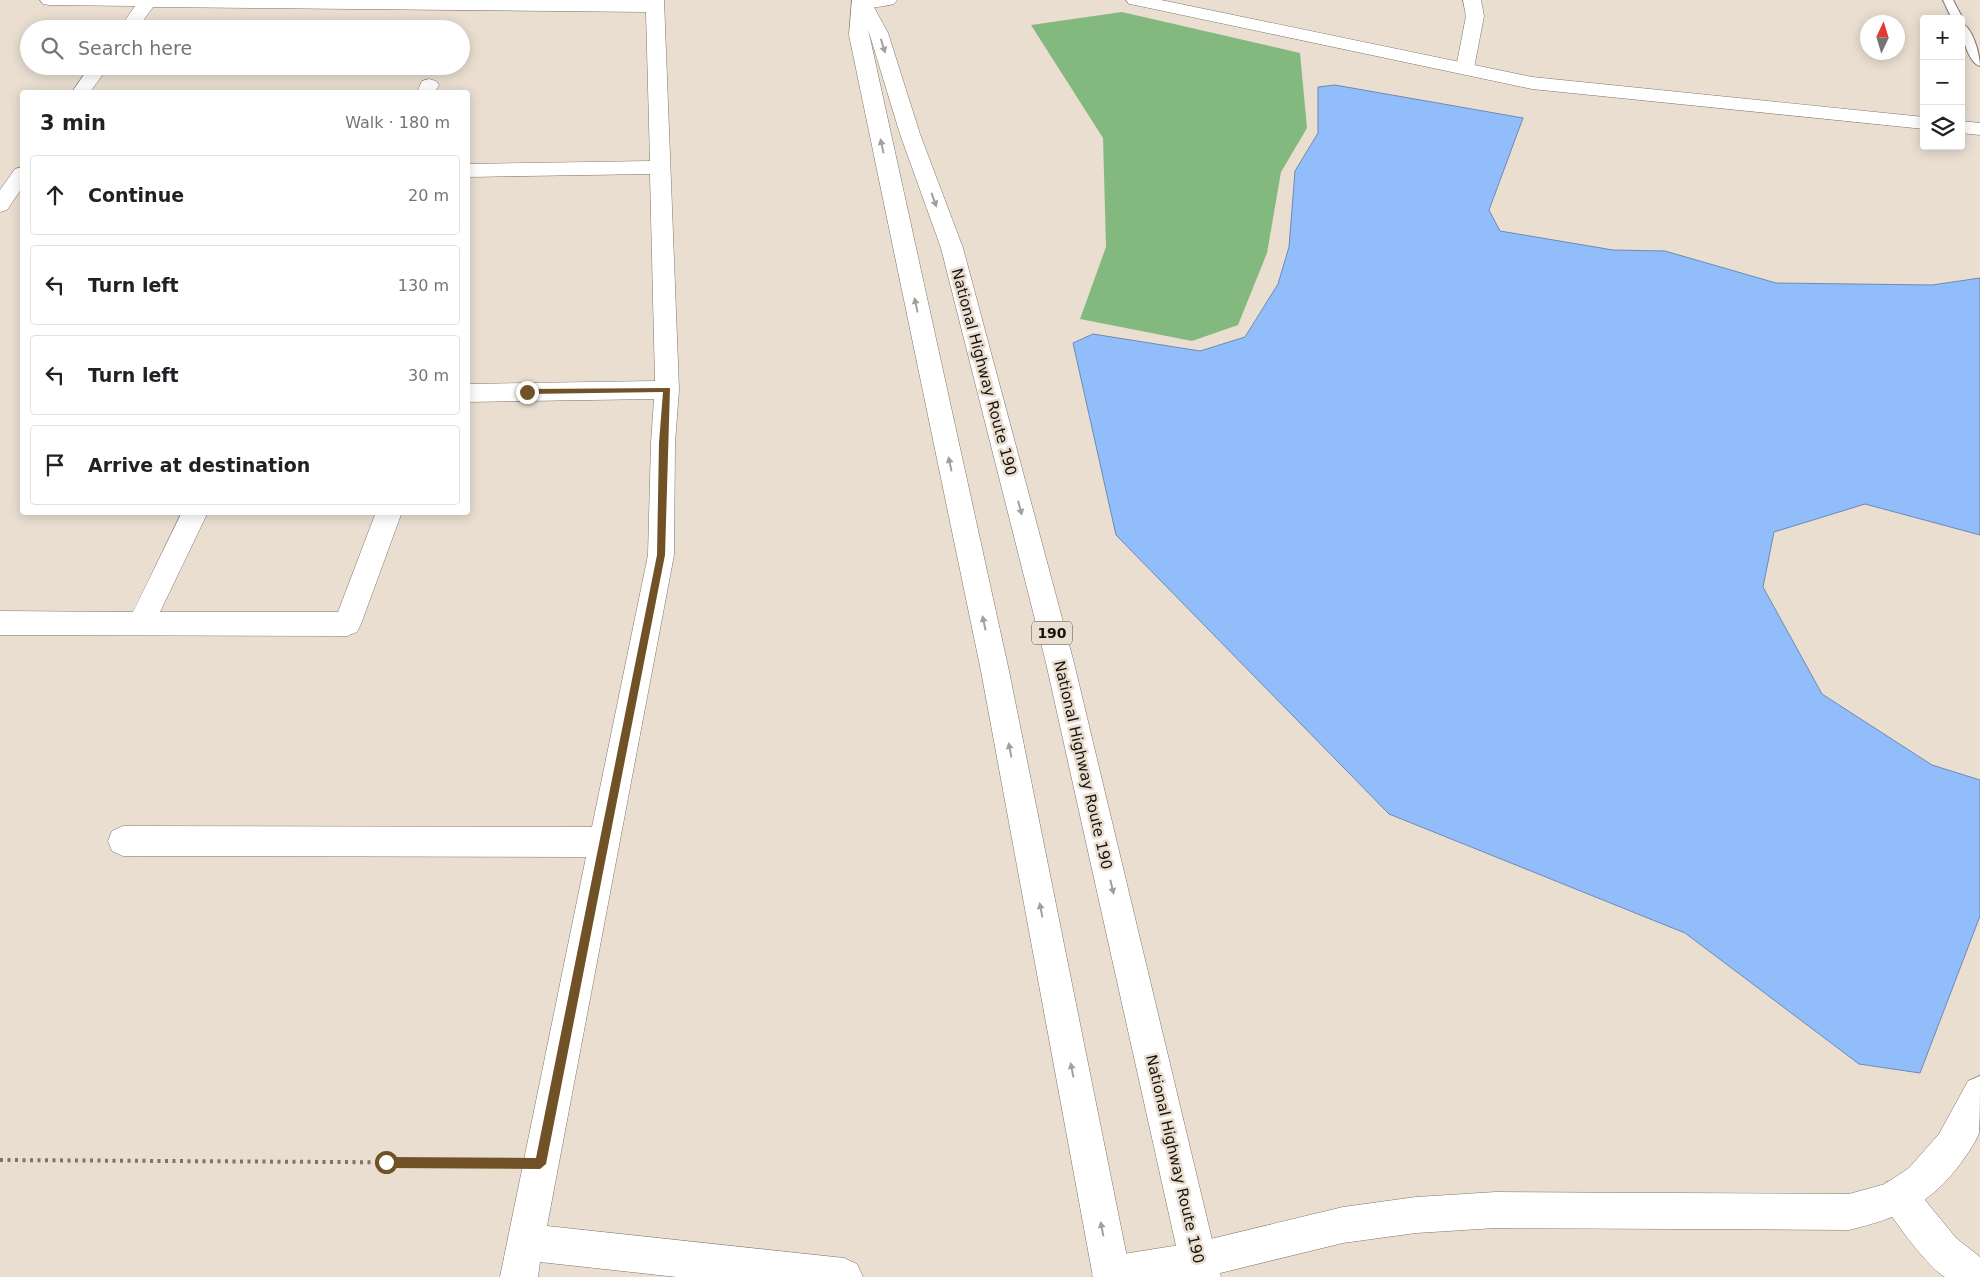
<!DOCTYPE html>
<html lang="en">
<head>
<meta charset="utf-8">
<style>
	body { margin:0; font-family:"DejaVu Sans",sans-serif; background:#f6f6f6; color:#202124 }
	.controls { position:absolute; right:15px; top:15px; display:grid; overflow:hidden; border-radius:5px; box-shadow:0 2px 12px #0003 }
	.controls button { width:45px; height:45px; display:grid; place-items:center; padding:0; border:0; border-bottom:1px solid #e0e0e0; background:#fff; color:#202124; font:25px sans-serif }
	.compass { position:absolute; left:1860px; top:15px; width:45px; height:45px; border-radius:50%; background:#fff; box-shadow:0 2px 12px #0003; rotate:4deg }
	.stop { position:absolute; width:15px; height:15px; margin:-11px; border:4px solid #705226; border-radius:50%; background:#fff }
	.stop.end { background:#705226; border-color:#fff; box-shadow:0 1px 5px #0008 }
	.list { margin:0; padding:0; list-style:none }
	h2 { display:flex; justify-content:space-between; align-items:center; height:65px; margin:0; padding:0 20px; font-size:21px }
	h2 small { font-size:16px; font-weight:400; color:#757577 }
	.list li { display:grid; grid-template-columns:32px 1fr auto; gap:15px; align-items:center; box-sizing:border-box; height:80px; margin:0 10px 10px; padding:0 10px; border:1px solid #e0e0e0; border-radius:5px }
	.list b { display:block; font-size:19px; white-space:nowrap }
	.list em { font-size:16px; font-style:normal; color:#757577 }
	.icon { flex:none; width:28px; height:28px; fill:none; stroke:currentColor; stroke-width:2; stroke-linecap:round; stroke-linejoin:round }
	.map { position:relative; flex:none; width:1980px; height:1277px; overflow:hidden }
	.search { position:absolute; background:#fff; box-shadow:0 2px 12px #0003; left:20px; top:20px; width:450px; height:55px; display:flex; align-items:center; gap:12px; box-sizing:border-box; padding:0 18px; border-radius:28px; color:#757577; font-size:19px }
	.panel { position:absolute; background:#fff; box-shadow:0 2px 12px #0003; left:20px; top:90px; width:450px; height:425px; border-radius:5px }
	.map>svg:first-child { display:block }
	.forest { fill:#83b97f }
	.water { fill:#92bdfb; stroke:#6d8ab4 }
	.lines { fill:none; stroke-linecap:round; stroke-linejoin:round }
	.service-casing { stroke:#807569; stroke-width:2 }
	.minor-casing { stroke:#807569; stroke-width:1 }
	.tertiary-casing { stroke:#807569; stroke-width:1 }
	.trunk-casing { stroke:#807569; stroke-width:1 }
	.path { stroke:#7c746b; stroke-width:4; stroke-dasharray:3 4.5; stroke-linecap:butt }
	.service { fill:#fff; fill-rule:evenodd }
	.minor { fill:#fff; fill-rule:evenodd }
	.tertiary { fill:#fff; fill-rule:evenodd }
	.trunk { fill:#fff; fill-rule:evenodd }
	.oneway { fill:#a2a09e }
	.route { fill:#705226 }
	.labels { text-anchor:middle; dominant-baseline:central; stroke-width:5; stroke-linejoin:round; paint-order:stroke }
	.shield { fill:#eaded1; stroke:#564f48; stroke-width:1 }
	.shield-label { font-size:14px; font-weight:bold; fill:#16120d }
	.street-label { font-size:15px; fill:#16120d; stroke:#eaded1 }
</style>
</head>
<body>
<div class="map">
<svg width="1980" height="1277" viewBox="0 0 1980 1277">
	<rect width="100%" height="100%" fill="#eaded1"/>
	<path class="forest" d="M 1122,12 L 1300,53 L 1307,128 L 1281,172 L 1267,253 L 1238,325 L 1192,341 L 1080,319 L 1106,247 L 1103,138 L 1031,25 Z"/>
	<path class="water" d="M 1335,85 L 1523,118 L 1489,210 L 1500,231 L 1613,250 L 1665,251 L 1776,283 L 1932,285 L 1980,278 L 1980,535 L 1865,504 L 1774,532 L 1763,587 L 1822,694 L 1932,765 L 1980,780 L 1980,916 L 1920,1073 L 1859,1064 L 1685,933 L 1389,814 L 1116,535 L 1073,343 L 1093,334 L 1200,351 L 1245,337 L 1278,284 L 1289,247 L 1295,171 L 1318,133 L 1318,87 Z"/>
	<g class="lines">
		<defs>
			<path id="service" d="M 1943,0 L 1953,0 L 1963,19 L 1962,21 L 1961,19 L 1952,19 Z
				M 1961,23 C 1973,27 1980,55 1980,66 C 1968,63 1961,34 1961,23 Z"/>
			<path id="minor" d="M 40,0 L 664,0 L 679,390 L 675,443 L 674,555 L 547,1226 L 844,1258 L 857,1264 L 863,1277 L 677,1277 L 540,1262 L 538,1277 L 500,1277 L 586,857 L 123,856 L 112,851 L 108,841 L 112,831 L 123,826 L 592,827 L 648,555 L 651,443 L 654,399 L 468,402 L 468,384 L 655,381 L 650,174 L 468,177 L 468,164 L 650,161 L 646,12 L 153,7 L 137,29 L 119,29 L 135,6 L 49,5 L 43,4 Z
				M 1463,0 L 1481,0 L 1484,16 L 1474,68 L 1472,72 L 1458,72 L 1456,68 L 1466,16 Z
				M 90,66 L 109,66 L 90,92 L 72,92 Z
				M 429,79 L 436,81 L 439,85 L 435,92 L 417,92 L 422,81 Z
				M 22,167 L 22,188 L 7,210 L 0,212 L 0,190 L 15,169 Z
				M 182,512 L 208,512 L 160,612 L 338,612 L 376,512 L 402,512 L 361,624 L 357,632 L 347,636 L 0,635 L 0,611 L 133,612 Z
				M 1898,1178 L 1911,1183 L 1956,1238 L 1980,1257 L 1980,1277 C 1971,1277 1954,1277 1945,1277 C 1929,1269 1887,1213 1880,1196 L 1885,1183 Z"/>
			<path id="tertiary" d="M 853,0 L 897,0 L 894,4 C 882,7 867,9 855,6 L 852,2 Z
				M 1126,0 L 1161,0 L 1532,77 L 1924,117 L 1924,129 L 1532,89 L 1135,5 L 1129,4 Z
				M 1961,121 L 1980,123 L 1980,135 L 1961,133 Z
				M 1980,1076 C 1980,1090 1980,1121 1979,1133 C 1975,1144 1967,1154 1961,1163 C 1930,1205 1898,1218 1849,1230 L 1496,1228 L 1416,1233 L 1343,1243 L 1204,1277 L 1093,1277 L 1092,1275 L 1098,1262 L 1111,1256 L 1198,1242 L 1343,1207 L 1416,1197 L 1496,1192 L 1849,1194 L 1885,1184 L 1909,1168 L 1939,1134 L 1968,1081 Z"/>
			<path id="trunk" d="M 852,0 L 870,0 L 888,33 L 920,134 L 963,248 L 1074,663 L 1221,1277 L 1183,1277 L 1046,663 L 941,248 L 900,134 L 868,29 L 1009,671 L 1131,1277 L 1093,1277 L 981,671 L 849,35 Z"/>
		</defs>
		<use href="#service" class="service-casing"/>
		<use href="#minor" class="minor-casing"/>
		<use href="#tertiary" class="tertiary-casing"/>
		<use href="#trunk" class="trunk-casing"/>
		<path class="path" d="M 0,1160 L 500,1163"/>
		<use href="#service" class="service"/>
		<use href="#minor" class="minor"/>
		<use href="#tertiary" class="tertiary"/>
		<use href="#trunk" class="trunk"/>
	</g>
	<defs><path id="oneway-solid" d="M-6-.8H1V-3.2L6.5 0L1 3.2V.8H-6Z" transform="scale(1.25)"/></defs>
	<g class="oneway">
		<use href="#oneway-solid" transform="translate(883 46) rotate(73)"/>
		<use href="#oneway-solid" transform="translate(882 146) rotate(-102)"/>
		<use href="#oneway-solid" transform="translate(934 200) rotate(70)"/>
		<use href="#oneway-solid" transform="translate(916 305) rotate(-102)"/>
		<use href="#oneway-solid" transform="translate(950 464) rotate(-102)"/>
		<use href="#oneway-solid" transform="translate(1020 508) rotate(75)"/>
		<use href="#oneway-solid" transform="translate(984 623) rotate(-102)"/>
		<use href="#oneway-solid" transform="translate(1010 750) rotate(-101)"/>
		<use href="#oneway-solid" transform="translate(1112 887) rotate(77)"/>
		<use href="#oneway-solid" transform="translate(1041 910) rotate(-101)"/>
		<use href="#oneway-solid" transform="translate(1072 1070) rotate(-101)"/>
		<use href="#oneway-solid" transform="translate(1102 1229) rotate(-101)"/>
	</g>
	<path class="route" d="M 670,388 L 665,555 L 546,1164 L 540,1169 L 386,1168 L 381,1162 L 386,1157 L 536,1158 L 657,555 L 659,443 L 663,392 L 527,394 L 524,392 L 527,389 Z"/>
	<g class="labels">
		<rect class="shield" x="1032" y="621.5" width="40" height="23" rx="4"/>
		<g class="shield-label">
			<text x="1052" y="633">190</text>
		</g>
		<g class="street-label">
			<text transform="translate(984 372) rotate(75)">National Highway Route 190</text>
			<text transform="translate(1083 765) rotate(77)">National Highway Route 190</text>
			<text transform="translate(1175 1159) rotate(77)">National Highway Route 190</text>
		</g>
	</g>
</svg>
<div class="controls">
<button>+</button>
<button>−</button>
<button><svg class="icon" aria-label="layers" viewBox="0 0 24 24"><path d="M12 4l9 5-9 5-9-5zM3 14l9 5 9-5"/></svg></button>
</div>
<svg class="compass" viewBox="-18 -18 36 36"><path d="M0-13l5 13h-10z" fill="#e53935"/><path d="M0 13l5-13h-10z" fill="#757577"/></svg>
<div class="stop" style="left:386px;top:1162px"></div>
<div class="stop end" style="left:527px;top:392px"></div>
<div class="search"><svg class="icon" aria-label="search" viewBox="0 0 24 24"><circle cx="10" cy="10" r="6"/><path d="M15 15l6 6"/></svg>Search here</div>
<section class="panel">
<h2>3 min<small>Walk · 180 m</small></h2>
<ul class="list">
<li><svg class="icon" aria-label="ahead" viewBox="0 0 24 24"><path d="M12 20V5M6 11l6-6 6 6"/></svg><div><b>Continue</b></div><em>20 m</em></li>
<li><svg class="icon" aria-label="left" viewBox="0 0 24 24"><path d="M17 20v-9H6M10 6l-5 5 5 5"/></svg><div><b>Turn left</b></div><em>130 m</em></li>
<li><svg class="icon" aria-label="left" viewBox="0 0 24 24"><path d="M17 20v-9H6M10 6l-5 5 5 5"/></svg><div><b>Turn left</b></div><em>30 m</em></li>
<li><svg class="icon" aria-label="arrive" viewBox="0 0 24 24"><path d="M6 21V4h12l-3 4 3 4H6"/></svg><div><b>Arrive at destination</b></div></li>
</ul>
</section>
</div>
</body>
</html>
